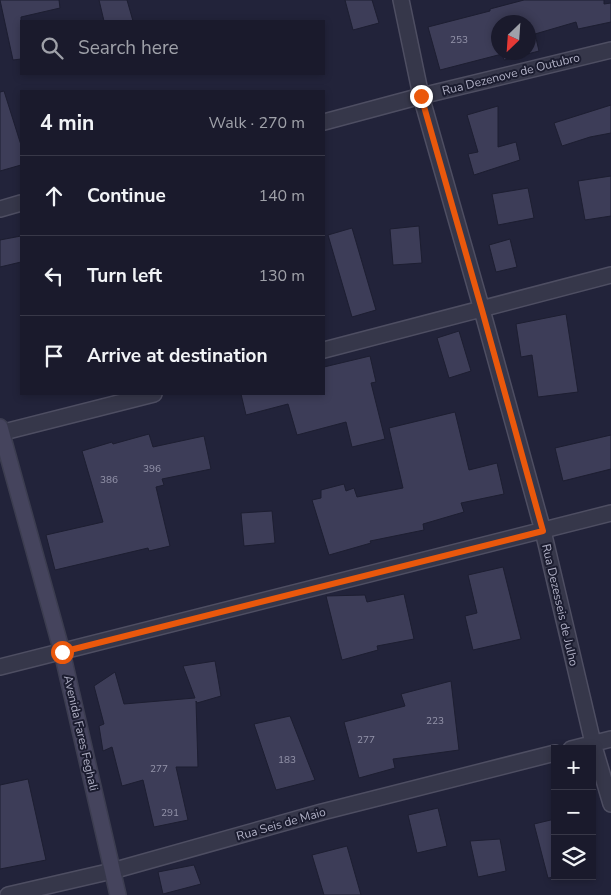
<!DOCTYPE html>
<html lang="en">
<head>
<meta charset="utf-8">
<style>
	body { margin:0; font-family:"Nunito Sans",sans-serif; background:#272738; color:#f1f3f6 }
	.controls { position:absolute; right:15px; bottom:15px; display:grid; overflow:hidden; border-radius:0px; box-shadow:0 2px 8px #0003 }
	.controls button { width:45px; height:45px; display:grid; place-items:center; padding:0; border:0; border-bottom:1px solid #383848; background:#1a1a2c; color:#f1f3f6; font:25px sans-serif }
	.compass { position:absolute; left:491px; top:15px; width:45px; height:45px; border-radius:50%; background:#1a1a2c; box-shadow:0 2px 8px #0003; rotate:205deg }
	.stop { position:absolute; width:15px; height:15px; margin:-11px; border:4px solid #ea580c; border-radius:50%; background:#fff }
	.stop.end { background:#ea580c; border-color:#fff; box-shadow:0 1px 5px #0008 }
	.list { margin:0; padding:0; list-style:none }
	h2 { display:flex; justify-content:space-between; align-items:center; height:65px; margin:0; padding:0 20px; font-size:21px }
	h2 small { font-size:16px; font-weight:400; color:#9fa1a9 }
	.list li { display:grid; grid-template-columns:32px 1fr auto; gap:15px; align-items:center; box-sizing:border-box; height:80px; padding:0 20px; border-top:1px solid #383848 }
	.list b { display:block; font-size:19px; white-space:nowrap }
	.list em { font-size:16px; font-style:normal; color:#9fa1a9 }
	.icon { flex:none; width:28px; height:28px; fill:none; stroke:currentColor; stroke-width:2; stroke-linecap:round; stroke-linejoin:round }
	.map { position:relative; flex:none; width:611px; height:895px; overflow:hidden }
	.search { position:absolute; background:#1a1a2c; box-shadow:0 2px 8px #0003; left:20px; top:20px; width:305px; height:55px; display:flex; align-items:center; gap:12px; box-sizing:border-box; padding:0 18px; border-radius:0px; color:#9fa1a9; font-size:19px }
	.panel { position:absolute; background:#1a1a2c; box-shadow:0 2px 8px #0003; left:20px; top:90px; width:305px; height:305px; border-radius:0px }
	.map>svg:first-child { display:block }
	.building { fill:#3d3d58; stroke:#1d1e31; fill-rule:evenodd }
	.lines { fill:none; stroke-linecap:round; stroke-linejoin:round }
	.street-casing { stroke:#4e4e62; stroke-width:18 }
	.secondary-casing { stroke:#3c3d50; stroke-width:18 }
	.street { stroke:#36374a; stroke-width:15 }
	.secondary { stroke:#45445d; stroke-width:15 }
	.route { stroke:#ea580c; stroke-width:6 }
	.labels { text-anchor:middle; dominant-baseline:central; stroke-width:4; stroke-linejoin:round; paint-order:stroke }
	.number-label { font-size:10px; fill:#9494aa }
	.street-label { font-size:12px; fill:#b1b1c6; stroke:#1b1c2f }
</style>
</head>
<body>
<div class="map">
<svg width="611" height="895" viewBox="0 0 611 895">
	<rect width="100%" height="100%" fill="#22233a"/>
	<path class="building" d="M 0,0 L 59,0 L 60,8 L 21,17 L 21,59 L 13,60 Z
		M 99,0 L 127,0 L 133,21 L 104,21 Z
		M 345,0 L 372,0 L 379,23 L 353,30 Z
		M 524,0 L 604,0 L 604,4 L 611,3 L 611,22 L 578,29 L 576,22 L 535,34 L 539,51 L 504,60 L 502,54 L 440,70 L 428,27 L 490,11 L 490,9 ZM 498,22 L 528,22 L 528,52 L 498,52 Z
		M 4,91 L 21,145 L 21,165 L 0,171 L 0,92 Z
		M 611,105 L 611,133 L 590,137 L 562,146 L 554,123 Z
		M 498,106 L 498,147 L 516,142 L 520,160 L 474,175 L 468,154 L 478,152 L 467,115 Z
		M 611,176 L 611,216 L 585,220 L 578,181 Z
		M 528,188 L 534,218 L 498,225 L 492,194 Z
		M 419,226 L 422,263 L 393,265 L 390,229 Z
		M 352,228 L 376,310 L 352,317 L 328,235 Z
		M 21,236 L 21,262 L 0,267 L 0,240 Z
		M 510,239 L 517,267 L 496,272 L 489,245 Z
		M 566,314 L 578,392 L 538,397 L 532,355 L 521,357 L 516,324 Z
		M 459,331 L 471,371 L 449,378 L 437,338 Z
		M 370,356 L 376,382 L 371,383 L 385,439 L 352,447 L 346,422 L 297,435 L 288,404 L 246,415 L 241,394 L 324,394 L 324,367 Z
		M 455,412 L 469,470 L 497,463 L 504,494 L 461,503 L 464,512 L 423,524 L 424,530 L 370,541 L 371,543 L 329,555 L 312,500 L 321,498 L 321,490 L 344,484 L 346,491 L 354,488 L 357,497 L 403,488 L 389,428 Z
		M 149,434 L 153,447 L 204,436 L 211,469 L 162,479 L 164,485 L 156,487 L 170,546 L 149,551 L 148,548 L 55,570 L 46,535 L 103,522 L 82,451 L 112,442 L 113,444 Z
		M 611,435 L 611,469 L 563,481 L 555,448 Z
		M 272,511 L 275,543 L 244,546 L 241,513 Z
		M 503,567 L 521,639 L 473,650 L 465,616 L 477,613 L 468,575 Z
		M 404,594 L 414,639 L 377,646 L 378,650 L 342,660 L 326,596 L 365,595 L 367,602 Z
		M 215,661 L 221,696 L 197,703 L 196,701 L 198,767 L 176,767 L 188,820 L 154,827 L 143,780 L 122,786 L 112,747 L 103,751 L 99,726 L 104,724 L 94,686 L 115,672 L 124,704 L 195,698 L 183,666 Z
		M 451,681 L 459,750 L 393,759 L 395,768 L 359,778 L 344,722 L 405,706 L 401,694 Z
		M 290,716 L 315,780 L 276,790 L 254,724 Z
		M 28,779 L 46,860 L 0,869 L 0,785 Z
		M 438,808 L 447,846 L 417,853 L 408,815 Z
		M 555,819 L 555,877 L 548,878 L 534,824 Z
		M 500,839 L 506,871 L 478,877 L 470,841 Z
		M 347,846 L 361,895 L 324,895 L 312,855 Z
		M 194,865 L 201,884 L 163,894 L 158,872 Z"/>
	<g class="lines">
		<defs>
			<path id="street" d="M 401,0 L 421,96 L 482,310 L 543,531 L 593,743 L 611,804
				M 324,122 L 421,96 L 611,50
				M 0,209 L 21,203
				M 324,350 L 611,275
				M 0,433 L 154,394
				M 0,667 L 611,513
				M 571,749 L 611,739
				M 8,895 L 112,871 L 322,812 L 555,753"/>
			<path id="secondary" d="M 0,427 L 62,652 L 118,895"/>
		</defs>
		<use href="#street" class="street-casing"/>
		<use href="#secondary" class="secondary-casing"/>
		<use href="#street" class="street"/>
		<use href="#secondary" class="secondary"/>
	</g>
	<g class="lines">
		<path class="route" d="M 62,652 L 543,531 L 482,310 L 421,96"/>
	</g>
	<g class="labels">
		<g class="number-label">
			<text x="459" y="40">253</text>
			<text x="152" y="469">396</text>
			<text x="109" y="480">386</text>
			<text x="435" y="721">223</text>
			<text x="366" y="740">277</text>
			<text x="287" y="760">183</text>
			<text x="159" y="769">277</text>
			<text x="170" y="813">291</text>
		</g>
		<g class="street-label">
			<text transform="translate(511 74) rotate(-14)">Rua Dezenove de Outubro</text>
			<text transform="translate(560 605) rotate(77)">Rua Dezesseis de Julho</text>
			<text transform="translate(81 733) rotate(77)">Avenida Fares Feghali</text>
			<text transform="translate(281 824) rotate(-16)">Rua Seis de Maio</text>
		</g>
	</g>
</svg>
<div class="controls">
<button>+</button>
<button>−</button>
<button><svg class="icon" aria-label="layers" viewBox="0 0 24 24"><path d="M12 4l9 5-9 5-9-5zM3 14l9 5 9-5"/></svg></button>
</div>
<svg class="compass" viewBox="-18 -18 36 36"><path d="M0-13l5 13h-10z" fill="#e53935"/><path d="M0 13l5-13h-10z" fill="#9fa1a9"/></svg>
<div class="stop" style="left:62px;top:652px"></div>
<div class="stop end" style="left:421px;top:96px"></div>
<div class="search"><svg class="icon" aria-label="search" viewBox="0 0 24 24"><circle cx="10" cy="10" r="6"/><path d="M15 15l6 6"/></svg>Search here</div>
<section class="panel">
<h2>4 min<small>Walk · 270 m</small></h2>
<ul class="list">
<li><svg class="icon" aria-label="ahead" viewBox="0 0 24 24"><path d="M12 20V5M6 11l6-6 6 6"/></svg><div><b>Continue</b></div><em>140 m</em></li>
<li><svg class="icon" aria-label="left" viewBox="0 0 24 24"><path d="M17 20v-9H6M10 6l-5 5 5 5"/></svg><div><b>Turn left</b></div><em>130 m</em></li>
<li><svg class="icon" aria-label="arrive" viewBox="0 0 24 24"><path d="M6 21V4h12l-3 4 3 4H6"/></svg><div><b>Arrive at destination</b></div></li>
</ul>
</section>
</div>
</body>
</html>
